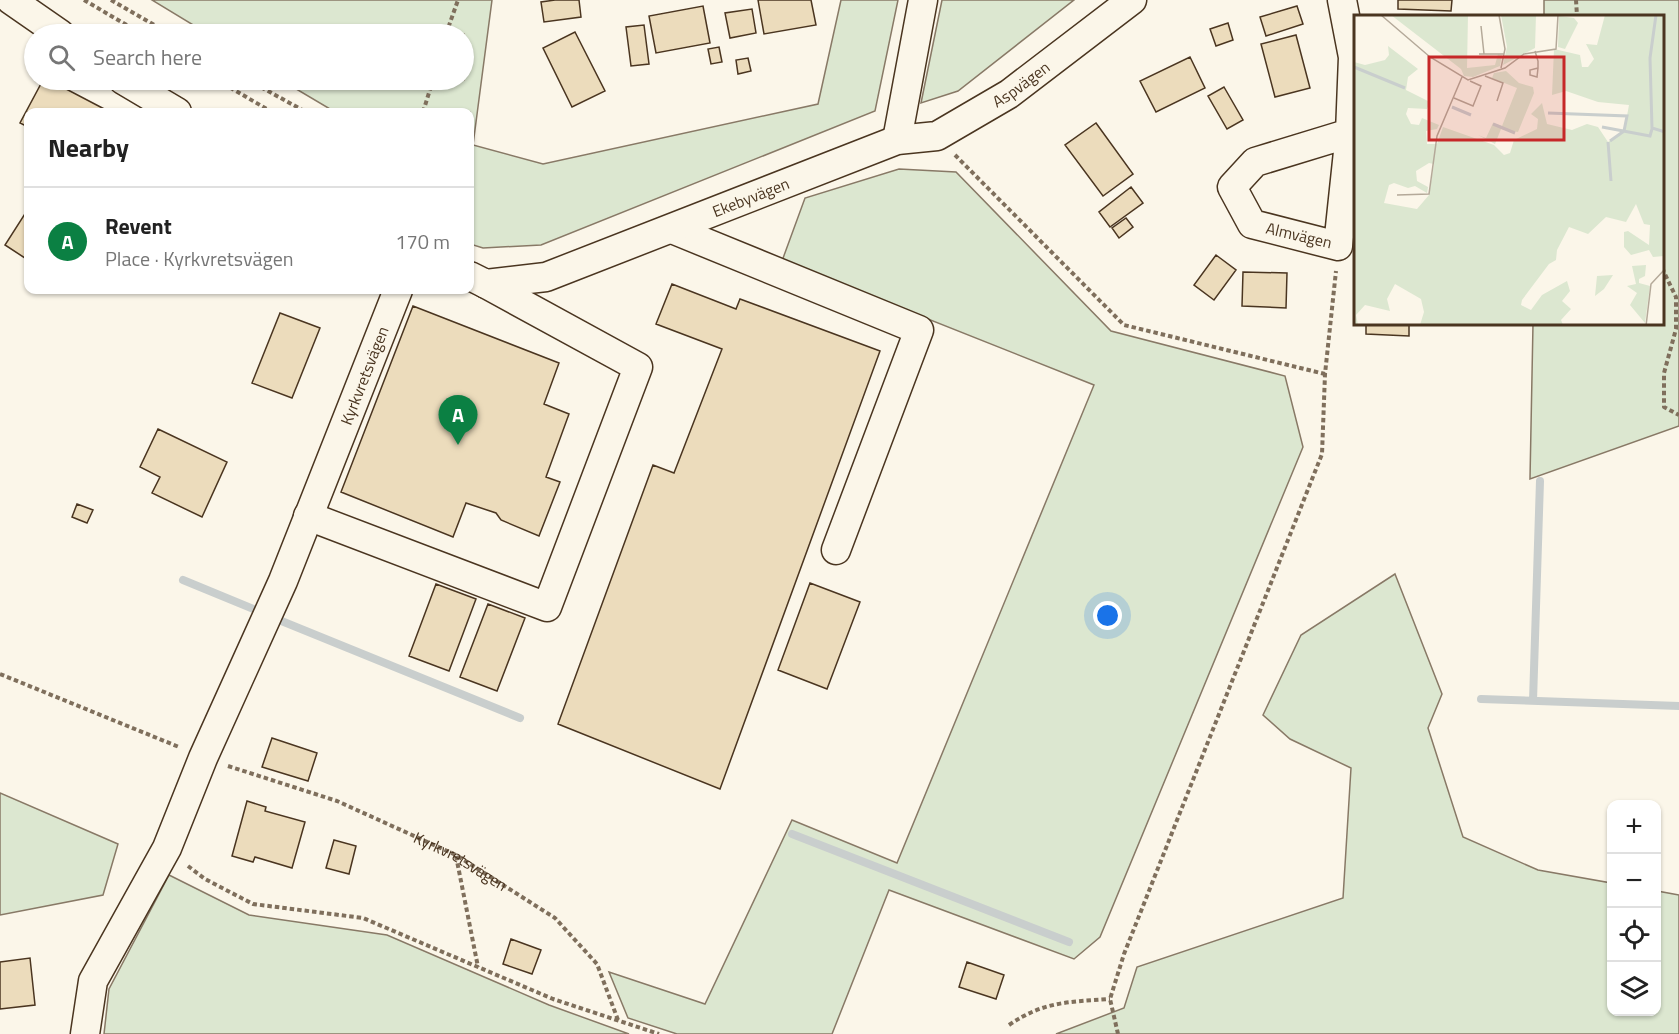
<!DOCTYPE html>
<html lang="en">
<head>
<meta charset="utf-8">
<style>
	body { margin:0; font-family:"Titillium Web",sans-serif; background:#f2f2f2; color:#222 }
	.controls { position:absolute; right:18px; bottom:18px; display:grid; overflow:hidden; border-radius:12px; box-shadow:0 2px 4px #0004 }
	.controls button { width:54px; height:54px; display:grid; place-items:center; padding:0; border:0; border-bottom:2px solid #e0e0e0; background:#fff; color:#222; font:30px sans-serif }
	.you { position:absolute; left:1108px; top:616px; width:21px; height:21px; margin:-15px; border:4px solid #fff; border-radius:50%; background:#1a73e8; box-shadow:0 0 0 9px #1a73e833 }
	.badge { display:grid; place-items:center; width:39px; height:39px; border-radius:50%; background:#0b8043; color:#fff; font-size:20px; font-weight:700 }
	.pin { position:absolute; translate:-50% -50px; filter:drop-shadow(0 2px 3px #0008) }
	.pin::after { content:''; position:absolute; top:32px; width:21px; height:18px; background:inherit; clip-path:polygon(0 0,100% 0,50% 100%) }
	.list { margin:0; padding:0; list-style:none }
	h2 { display:flex; justify-content:space-between; align-items:center; height:78px; margin:0; padding:0 24px; font-size:26px }
	h2 small { font-size:20px; font-weight:400; color:#767676 }
	.list li { display:grid; grid-template-columns:39px 1fr auto; gap:18px; align-items:center; box-sizing:border-box; height:108px; padding:0 24px; border-top:2px solid #e0e0e0 }
	.list b { display:block; font-size:22px; white-space:nowrap }
	.list p { margin:0; font-size:20px; white-space:nowrap; color:#767676 }
	.list em { font-size:20px; font-style:normal; color:#767676 }
	.icon { flex:none; width:33px; height:33px; fill:none; stroke:currentColor; stroke-width:2; stroke-linecap:round; stroke-linejoin:round }
	.map { position:relative; flex:none; width:1679px; height:1034px; overflow:hidden }
	.search { position:absolute; background:#fff; box-shadow:0 2px 4px #0004; left:24px; top:24px; width:450px; height:66px; display:flex; align-items:center; gap:15px; box-sizing:border-box; padding:0 21px; border-radius:33px; color:#767676; font-size:22px }
	.panel { position:absolute; background:#fff; box-shadow:0 2px 4px #0004; left:24px; top:108px; width:450px; height:186px; border-radius:12px }
	.map>svg:first-child { display:block }
	.green { fill:#dce7d0; stroke:#887966; stroke-width:1.5 }
	.lines { fill:none; stroke-linecap:round; stroke-linejoin:round }
	.stream { stroke:#c9cecd; stroke-width:8 }
	.building { fill:#ecdcbc; stroke:#4a3520; stroke-width:1.5 }
	.minor-casing { stroke:#4a3520; stroke-width:31 }
	.path { stroke:#7f6f5c; stroke-width:4; stroke-dasharray:4.5 3; stroke-linecap:butt }
	.minor { stroke:#fbf6e9; stroke-width:28 }
	.labels { text-anchor:middle; dominant-baseline:central; stroke-width:4.5; stroke-linejoin:round; paint-order:stroke }
	.street-label { font-size:16px; fill:#4a3520; stroke:#fbf6e9 }
	.inset-river { fill:none; stroke:#c9cecd; stroke-width:3 }
	.inset-road { fill:none; stroke:#b4a999; stroke-width:1.5 }
	.view { fill:#c62828; fill-opacity:0.15; stroke:#c62828; stroke-width:3 }
	.inset-edge { fill:none; stroke:#4a3520; stroke-width:3 }
</style>
</head>
<body>
<div class="map">
<svg width="1679" height="1034" viewBox="0 0 1679 1034">
	<rect width="100%" height="100%" fill="#fbf6e9"/>
	<path class="green" d="M 152,0 L 492,0 L 473,145 L 543,164 L 818,104 L 841,0 L 898,0 L 875,111 L 541,245 L 483,248 L 470,244 L 470,112 L 335,112 L 281,80 L 464,80 L 464,34 L 208,34 Z
		M 942,0 L 1074,0 L 958,91 L 921,103 Z
		M 1544,0 L 1679,0 L 1679,426 L 1530,479 L 1533,324 L 1662,324 L 1662,16 L 1544,16 Z
		M 899,169 L 956,172 L 1111,331 L 1285,376 L 1303,447 L 1100,937 L 1074,959 L 889,890 L 832,1034 L 677,1034 L 628,1018 L 609,972 L 705,1004 L 792,820 L 897,863 L 1094,385 L 782,261 L 805,198 Z
		M 1395,574 L 1442,694 L 1428,728 L 1463,837 L 1538,870 L 1611,883 L 1612,1012 L 1656,1012 L 1657,891 L 1679,895 L 1679,1034 L 1056,1034 L 1124,1008 L 1137,967 L 1343,898 L 1351,768 L 1290,739 L 1263,715 L 1301,635 Z
		M 0,793 L 118,844 L 103,895 L 0,915 Z
		M 169,875 L 249,915 L 387,935 L 549,1005 L 629,1034 L 104,1034 L 109,989 Z"/>
	<g class="lines">
		<path class="stream" d="M 183,580 L 256,610
			M 279,620 L 520,718
			M 1481,699 L 1679,706
			M 1533,701 L 1540,481
			M 792,834 L 1069,942"/>
	</g>
	<path class="building" d="M 555,0 L 579,0 L 581,17 L 544,22 L 541,2 Z
		M 758,0 L 811,0 L 816,25 L 764,34 Z
		M 1398,0 L 1452,0 L 1451,11 L 1398,9 Z
		M 703,6 L 710,43 L 656,53 L 649,16 Z
		M 1297,6 L 1303,24 L 1266,36 L 1260,17 Z
		M 752,9 L 756,33 L 730,38 L 725,13 Z
		M 1228,23 L 1233,40 L 1216,46 L 1210,29 Z
		M 644,25 L 649,64 L 631,66 L 626,27 Z
		M 575,32 L 605,91 L 572,107 L 543,48 Z
		M 1296,35 L 1310,88 L 1275,97 L 1261,44 Z
		M 719,47 L 722,62 L 711,64 L 708,49 Z
		M 1190,57 L 1205,88 L 1156,112 L 1140,81 Z
		M 748,58 L 751,71 L 738,74 L 736,60 Z
		M 43,80 L 49,80 L 110,112 L 28,112 L 28,127 L 20,123 Z
		M 1224,87 L 1243,120 L 1227,129 L 1208,96 Z
		M 1096,123 L 1133,174 L 1103,196 L 1065,145 Z
		M 1131,187 L 1143,203 L 1110,227 L 1099,212 Z
		M 28,209 L 28,260 L 5,245 Z
		M 1126,218 L 1133,227 L 1119,238 L 1112,228 Z
		M 1216,255 L 1236,270 L 1214,300 L 1194,285 Z
		M 1243,272 L 1287,273 L 1286,308 L 1242,306 Z
		M 672,284 L 736,309 L 740,299 L 880,351 L 720,789 L 558,724 L 653,465 L 674,473 L 722,349 L 656,324 Z
		M 413,306 L 559,363 L 544,404 L 569,414 L 546,477 L 560,482 L 539,536 L 501,520 L 496,513 L 466,503 L 453,537 L 341,492 Z
		M 280,313 L 320,328 L 292,398 L 252,383 Z
		M 1366,324 L 1409,324 L 1409,336 L 1366,334 Z
		M 158,429 L 227,462 L 202,517 L 152,493 L 160,477 L 140,467 Z
		M 77,504 L 93,510 L 87,523 L 72,517 Z
		M 810,583 L 860,602 L 827,689 L 778,670 Z
		M 436,584 L 476,599 L 449,671 L 409,656 Z
		M 488,604 L 525,618 L 497,691 L 460,677 Z
		M 272,738 L 317,753 L 308,781 L 262,767 Z
		M 247,801 L 266,807 L 265,811 L 305,822 L 292,868 L 255,857 L 253,862 L 232,856 Z
		M 334,840 L 356,846 L 349,874 L 326,868 Z
		M 511,939 L 541,950 L 532,974 L 503,964 Z
		M 30,958 L 35,1005 L 0,1009 L 0,962 Z
		M 967,962 L 1004,975 L 996,999 L 959,987 Z"/>
	<g class="lines">
		<defs>
			<g id="minor">
				<path d="M 11,0 L 60,34"/>
				<path d="M 1342,0 L 1353,57 L 1350,133 L 1338,246 L 1252,224 L 1232,187 L 1255,162 L 1350,133"/>
				<path d="M 123,80 L 177,112"/>
				<path d="M 897,140 L 923,0"/>
				<path d="M 672,229 L 919,330 L 836,550"/>
				<path id="s2" d="M 470,276 L 486,284 L 546,277 L 897,140 L 937,136 L 1009,94 L 1132,0"/>
				<path d="M 308,516 L 547,607 L 638,367 L 486,284"/>
				<path id="s3" d="M 85,1034 L 93,981 L 167,848 L 203,758 L 283,581 L 398,290"/>
			</g>
		</defs>
		<use href="#minor" class="minor-casing"/>
		<g class="path">
			<path d="M 84,0 L 142,34"/>
			<path d="M 111,0 L 170,34"/>
			<path d="M 1576,0 L 1577,16"/>
			<path d="M 446,34 L 458,0"/>
			<path d="M 217,80 L 272,112"/>
			<path d="M 248,80 L 306,112"/>
			<path d="M 423,112 L 433,80"/>
			<path d="M 955,155 L 1124,325 L 1325,374"/>
			<path d="M 1662,268 L 1676,297 L 1676,329 L 1664,373 L 1664,407 L 1679,415"/>
			<path d="M 0,674 L 179,747"/>
			<path id="s1" d="M 228,766 L 337,801 L 456,855 L 555,918 L 597,964 L 618,1020"/>
			<path d="M 456,856 L 478,967"/>
			<path d="M 188,866 L 205,879 L 253,904 L 363,918 L 553,999 L 659,1034"/>
			<path d="M 1009,1025 C 1044,1001 1069,1002 1110,999"/>
			<path d="M 1118,1034 L 1110,999 L 1124,954 L 1322,454 L 1325,374 L 1336,271"/>
		</g>
		<use href="#minor" class="minor"/>
	</g>
	<g class="labels">
		<g class="street-label">
			<text stroke="none"><textPath href="#s2" startOffset="594">Aspvägen</textPath></text>
			<text stroke="none"><textPath href="#s2" startOffset="298">Ekebyvägen</textPath></text>
			<text transform="translate(1299 235) rotate(13)">Almvägen</text>
			<text stroke="none"><textPath href="#s3" startOffset="718">Kyrkvretsvägen</textPath></text>
			<text stroke="none"><textPath href="#s1" startOffset="252">Kyrkvretsvägen</textPath></text>
		</g>
	</g>
	<g transform="translate(1354 15)">
		<rect width="310" height="310" fill="#fbf6e9"/>
		<path d="M 37,0 L 114,0 L 113,53 L 141,50 L 144,39 L 148,40 L 146,51 L 119,62 L 110,61 L 107,54 ZM 147,0 L 182,0 L 181,33 L 149,50 L 153,32 ZM 251,0 L 310,0 L 310,241 L 299,242 L 295,235 L 277,240 L 270,232 L 270,217 L 274,216 L 295,230 L 296,210 L 290,209 L 282,189 L 272,207 L 252,202 L 234,219 L 215,212 L 203,235 L 202,245 L 195,249 L 168,285 L 167,290 L 177,295 L 188,280 L 213,266 L 216,276 L 208,286 L 217,294 L 207,305 L 209,310 L 66,310 L 70,297 L 67,284 L 41,269 L 33,284 L 36,296 L 11,290 L 2,300 L 4,310 L 0,310 L 0,47 L 11,50 L 31,45 L 35,40 L 34,31 L 64,54 L 54,62 L 52,75 L 76,87 L 73,94 L 54,93 L 52,99 L 57,109 L 65,110 L 68,103 L 85,110 L 83,114 L 72,116 L 73,129 L 83,129 L 89,112 L 140,130 L 150,140 L 156,138 L 160,125 L 183,114 L 184,104 L 177,99 L 188,88 L 193,109 L 218,115 L 233,109 L 244,112 L 254,127 L 270,117 L 275,90 L 244,87 L 212,76 L 198,80 L 200,34 L 226,40 L 228,52 L 234,52 L 240,44 L 232,29 L 243,30 ZM 75,148 L 80,149 L 75,180 L 63,194 L 30,188 L 35,170 L 40,168 L 54,173 L 61,171 L 73,178 L 74,172 L 63,166 L 62,156 ZM 205,1 L 220,3 L 224,8 L 211,34 L 204,32 ZM 152,56 L 165,68 L 179,72 L 180,78 L 164,117 L 147,114 L 141,129 L 124,120 L 132,123 L 139,108 L 148,111 L 163,73 L 138,63 L 140,58 ZM 292,250 L 291,261 L 285,264 L 285,268 L 296,271 L 291,308 L 276,290 L 283,278 L 273,271 L 282,269 L 278,251 ZM 259,260 L 250,274 L 241,281 L 243,261 Z" fill="#dce7d0" fill-rule="evenodd"/>
		<path class="inset-river" d="M 302,0 L 296,43 L 298,113 L 311,117M 0,52 L 51,73M 98,92 L 117,100M 194,98 L 273,101 L 270,116 L 256,126M 139,109 L 161,118M 248,112 L 296,121 L 298,114M 254,127 L 257,166"/>
		<path class="inset-road" d="M 27,0 L 76,42 L 114,65 L 151,53 L 170,39 L 202,34 L 204,0M 145,0 L 151,34 L 147,53M 206,0 L 225,0M 127,11 L 130,39M 181,36 L 184,46 L 184,53 L 183,62 L 176,60 L 176,55 L 184,53M 125,39 L 150,39M 131,61 L 149,68 L 143,86M 100,83 L 119,91 L 127,71 L 116,66M 43,180 L 75,179 L 83,121 L 108,62M 292,311 L 297,269 L 311,254"/>
		<path class="view" d="M 75,42 L 210,42 L 210,125 L 75,125 Z"/>
		<rect width="310" height="310" class="inset-edge"/>
	</g>
</svg>
<div class="controls">
<button>+</button>
<button>−</button>
<button><svg class="icon" aria-label="locate" viewBox="0 0 24 24"><circle cx="12" cy="12" r="6"/><path d="M12 2v4M12 18v4M2 12h4M18 12h4"/></svg></button>
<button><svg class="icon" aria-label="layers" viewBox="0 0 24 24"><path d="M12 4l9 5-9 5-9-5zM3 14l9 5 9-5"/></svg></button>
</div>
<div class="you"></div>
<div class="pin badge" style="left:458px;top:445px">A</div>
<div class="search"><svg class="icon" aria-label="search" viewBox="0 0 24 24"><circle cx="10" cy="10" r="6"/><path d="M15 15l6 6"/></svg>Search here</div>
<section class="panel">
<h2>Nearby<small></small></h2>
<ul class="list">
<li><span class="badge">A</span><div><b>Revent</b><p>Place · Kyrkvretsvägen</p></div><em>170 m</em></li>
</ul>
</section>
</div>
</body>
</html>
